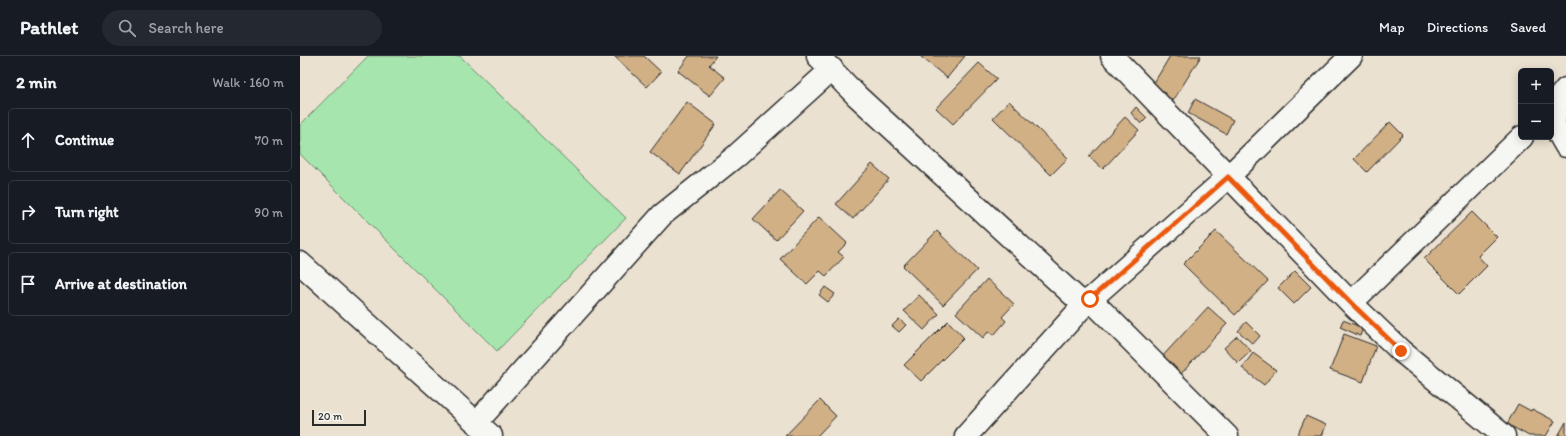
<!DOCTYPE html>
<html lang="en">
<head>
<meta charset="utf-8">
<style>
	body { margin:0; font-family:Itim,sans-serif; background:#242831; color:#f1f3f6 }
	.controls { position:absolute; right:12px; top:12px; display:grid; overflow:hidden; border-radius:6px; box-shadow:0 2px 10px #0003 }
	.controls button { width:36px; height:36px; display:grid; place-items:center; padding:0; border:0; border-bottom:1px solid #363941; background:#171b24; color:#f1f3f6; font:20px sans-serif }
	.scale { position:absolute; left:12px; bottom:10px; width:54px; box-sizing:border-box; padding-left:4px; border:2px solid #2b2b2b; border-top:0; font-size:11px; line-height:14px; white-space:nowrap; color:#2b2b2b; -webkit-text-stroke:3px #f6f6f2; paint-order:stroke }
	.stop { position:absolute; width:12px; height:12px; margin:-9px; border:3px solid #ea580c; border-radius:50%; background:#fff }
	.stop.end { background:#ea580c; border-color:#fff; box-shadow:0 1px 4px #0008 }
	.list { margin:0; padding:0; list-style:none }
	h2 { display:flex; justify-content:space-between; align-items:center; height:52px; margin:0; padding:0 16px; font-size:17px }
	h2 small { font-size:13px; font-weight:400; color:#9ea1a6 }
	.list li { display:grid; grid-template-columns:26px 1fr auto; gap:12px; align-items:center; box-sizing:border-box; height:64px; margin:0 8px 8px; padding:0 8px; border:1px solid #363941; border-radius:6px }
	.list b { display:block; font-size:15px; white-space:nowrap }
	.list em { font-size:13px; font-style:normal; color:#9ea1a6 }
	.icon { flex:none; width:22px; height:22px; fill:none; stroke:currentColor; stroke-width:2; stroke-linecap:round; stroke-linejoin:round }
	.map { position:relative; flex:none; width:1266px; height:380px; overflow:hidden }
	header { display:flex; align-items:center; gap:24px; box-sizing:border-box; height:56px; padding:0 20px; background:#171b24; border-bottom:1px solid #363941 }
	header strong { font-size:19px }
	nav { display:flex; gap:22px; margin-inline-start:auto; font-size:14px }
	.search { width:280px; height:36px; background:#242831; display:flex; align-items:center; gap:10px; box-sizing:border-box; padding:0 14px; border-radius:22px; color:#9ea1a6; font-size:15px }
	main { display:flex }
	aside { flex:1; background:#171b24 }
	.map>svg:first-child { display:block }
	.green { fill:#a6e6ae; stroke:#68886c }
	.building { fill:#d2b085; stroke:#2b2b2b }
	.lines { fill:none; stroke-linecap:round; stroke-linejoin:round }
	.minor-casing { stroke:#2b2b2b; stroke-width:25 }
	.minor { stroke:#f6f6f2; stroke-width:22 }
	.route { stroke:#ea580c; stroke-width:5 }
</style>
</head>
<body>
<header>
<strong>Pathlet</strong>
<div class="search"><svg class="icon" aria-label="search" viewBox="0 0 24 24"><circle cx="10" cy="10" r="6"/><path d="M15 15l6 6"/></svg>Search here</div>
<nav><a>Map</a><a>Directions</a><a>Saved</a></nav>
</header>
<main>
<aside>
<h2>2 min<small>Walk · 160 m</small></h2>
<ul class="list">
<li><svg class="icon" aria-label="ahead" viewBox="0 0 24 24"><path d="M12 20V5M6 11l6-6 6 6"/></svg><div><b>Continue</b></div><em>70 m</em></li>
<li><svg class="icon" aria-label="right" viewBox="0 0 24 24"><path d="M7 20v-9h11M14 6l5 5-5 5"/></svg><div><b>Turn right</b></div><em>90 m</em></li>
<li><svg class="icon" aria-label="arrive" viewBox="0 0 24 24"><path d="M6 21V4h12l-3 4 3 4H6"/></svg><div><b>Arrive at destination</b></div></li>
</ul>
</aside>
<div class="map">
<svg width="1266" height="380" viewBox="0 0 1266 380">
	<rect width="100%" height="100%" fill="#ebe1d1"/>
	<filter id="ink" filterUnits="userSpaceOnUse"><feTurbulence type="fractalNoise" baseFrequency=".025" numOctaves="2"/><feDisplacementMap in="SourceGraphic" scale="8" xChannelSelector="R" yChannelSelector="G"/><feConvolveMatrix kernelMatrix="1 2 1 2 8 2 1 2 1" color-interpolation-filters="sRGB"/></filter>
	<g filter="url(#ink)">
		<path class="green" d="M 68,0 L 160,0 L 326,162 L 197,295 L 0,98 L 0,69 Z"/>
		<path class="building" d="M 314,0 L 344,0 L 361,16 L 347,31 Z
			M 389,0 L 416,0 L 409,9 L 425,22 L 410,40 L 378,15 Z
			M 620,0 L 665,0 L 647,22 Z
			M 870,0 L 901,0 L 873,45 L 851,32 Z
			M 679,7 L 697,23 L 653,68 L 636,52 Z
			M 895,43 L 933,64 L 926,78 L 888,57 Z
			M 709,45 L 768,102 L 751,119 L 693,62 Z
			M 387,46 L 416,68 L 380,118 L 350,96 Z
			M 836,51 L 847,62 L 841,68 L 831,57 Z
			M 825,61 L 839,74 L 803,113 L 789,100 Z
			M 1090,66 L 1103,79 L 1067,116 L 1054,103 Z
			M 572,108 L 589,123 L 553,163 L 536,148 Z
			M 480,134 L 503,155 L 476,184 L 453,163 Z
			M 1172,156 L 1197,181 L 1178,200 L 1187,210 L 1159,238 L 1124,203 Z
			M 519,161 L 547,187 L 538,196 L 544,201 L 526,220 L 520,215 L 507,228 L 480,203 Z
			M 637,175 L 677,214 L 643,249 L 603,210 Z
			M 916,175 L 968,225 L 935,259 L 883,208 Z
			M 995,215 L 1011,231 L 994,248 L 978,232 Z
			M 687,223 L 714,248 L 702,261 L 706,265 L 694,279 L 689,275 L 683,282 L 656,257 Z
			M 525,231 L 535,238 L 528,246 L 519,239 Z
			M 619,239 L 639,258 L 624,274 L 604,255 Z
			M 908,251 L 927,268 L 879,320 L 860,303 Z
			M 599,263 L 606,269 L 599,276 L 592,270 Z
			M 1043,264 L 1063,272 L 1060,280 L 1040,271 Z
			M 648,265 L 664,282 L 621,325 L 604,309 Z
			M 946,266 L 960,280 L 953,288 L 938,275 Z
			M 1044,278 L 1076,290 L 1063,326 L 1030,314 Z
			M 937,280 L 951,295 L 938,307 L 924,292 Z
			M 953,297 L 976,314 L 964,329 L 942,312 Z
			M 520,344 L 536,360 L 517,380 L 485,380 Z
			M 1218,348 L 1231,355 L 1232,353 L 1255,365 L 1246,380 L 1229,380 L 1207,368 Z
			M 1006,360 L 1026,369 L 1022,380 L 997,380 Z
			M 1266,366 L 1266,380 L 1258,380 Z"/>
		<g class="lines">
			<defs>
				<path id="minor" d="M 518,0 L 557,40 L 784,249
					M 812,0 L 1051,247 L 1101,295 L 1204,380
					M 1266,33 L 1257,44 L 1254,69 L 1266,90
					M 0,207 L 191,380
					M 790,243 L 927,380
					M 1051,247 L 1222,81
					M 176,367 L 362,159 L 436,100 L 532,13
					M 666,380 L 784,249 L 928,121 L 1051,0"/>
			</defs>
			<use href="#minor" class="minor-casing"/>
			<use href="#minor" class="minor"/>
		</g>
	</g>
	<g class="lines" filter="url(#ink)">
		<path class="route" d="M 790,243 L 928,121 L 1051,247 L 1101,295"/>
	</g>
</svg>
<div class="controls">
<button>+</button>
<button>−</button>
</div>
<div class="scale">20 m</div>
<div class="stop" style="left:790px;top:243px"></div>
<div class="stop end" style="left:1101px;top:295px"></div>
</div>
</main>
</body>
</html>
